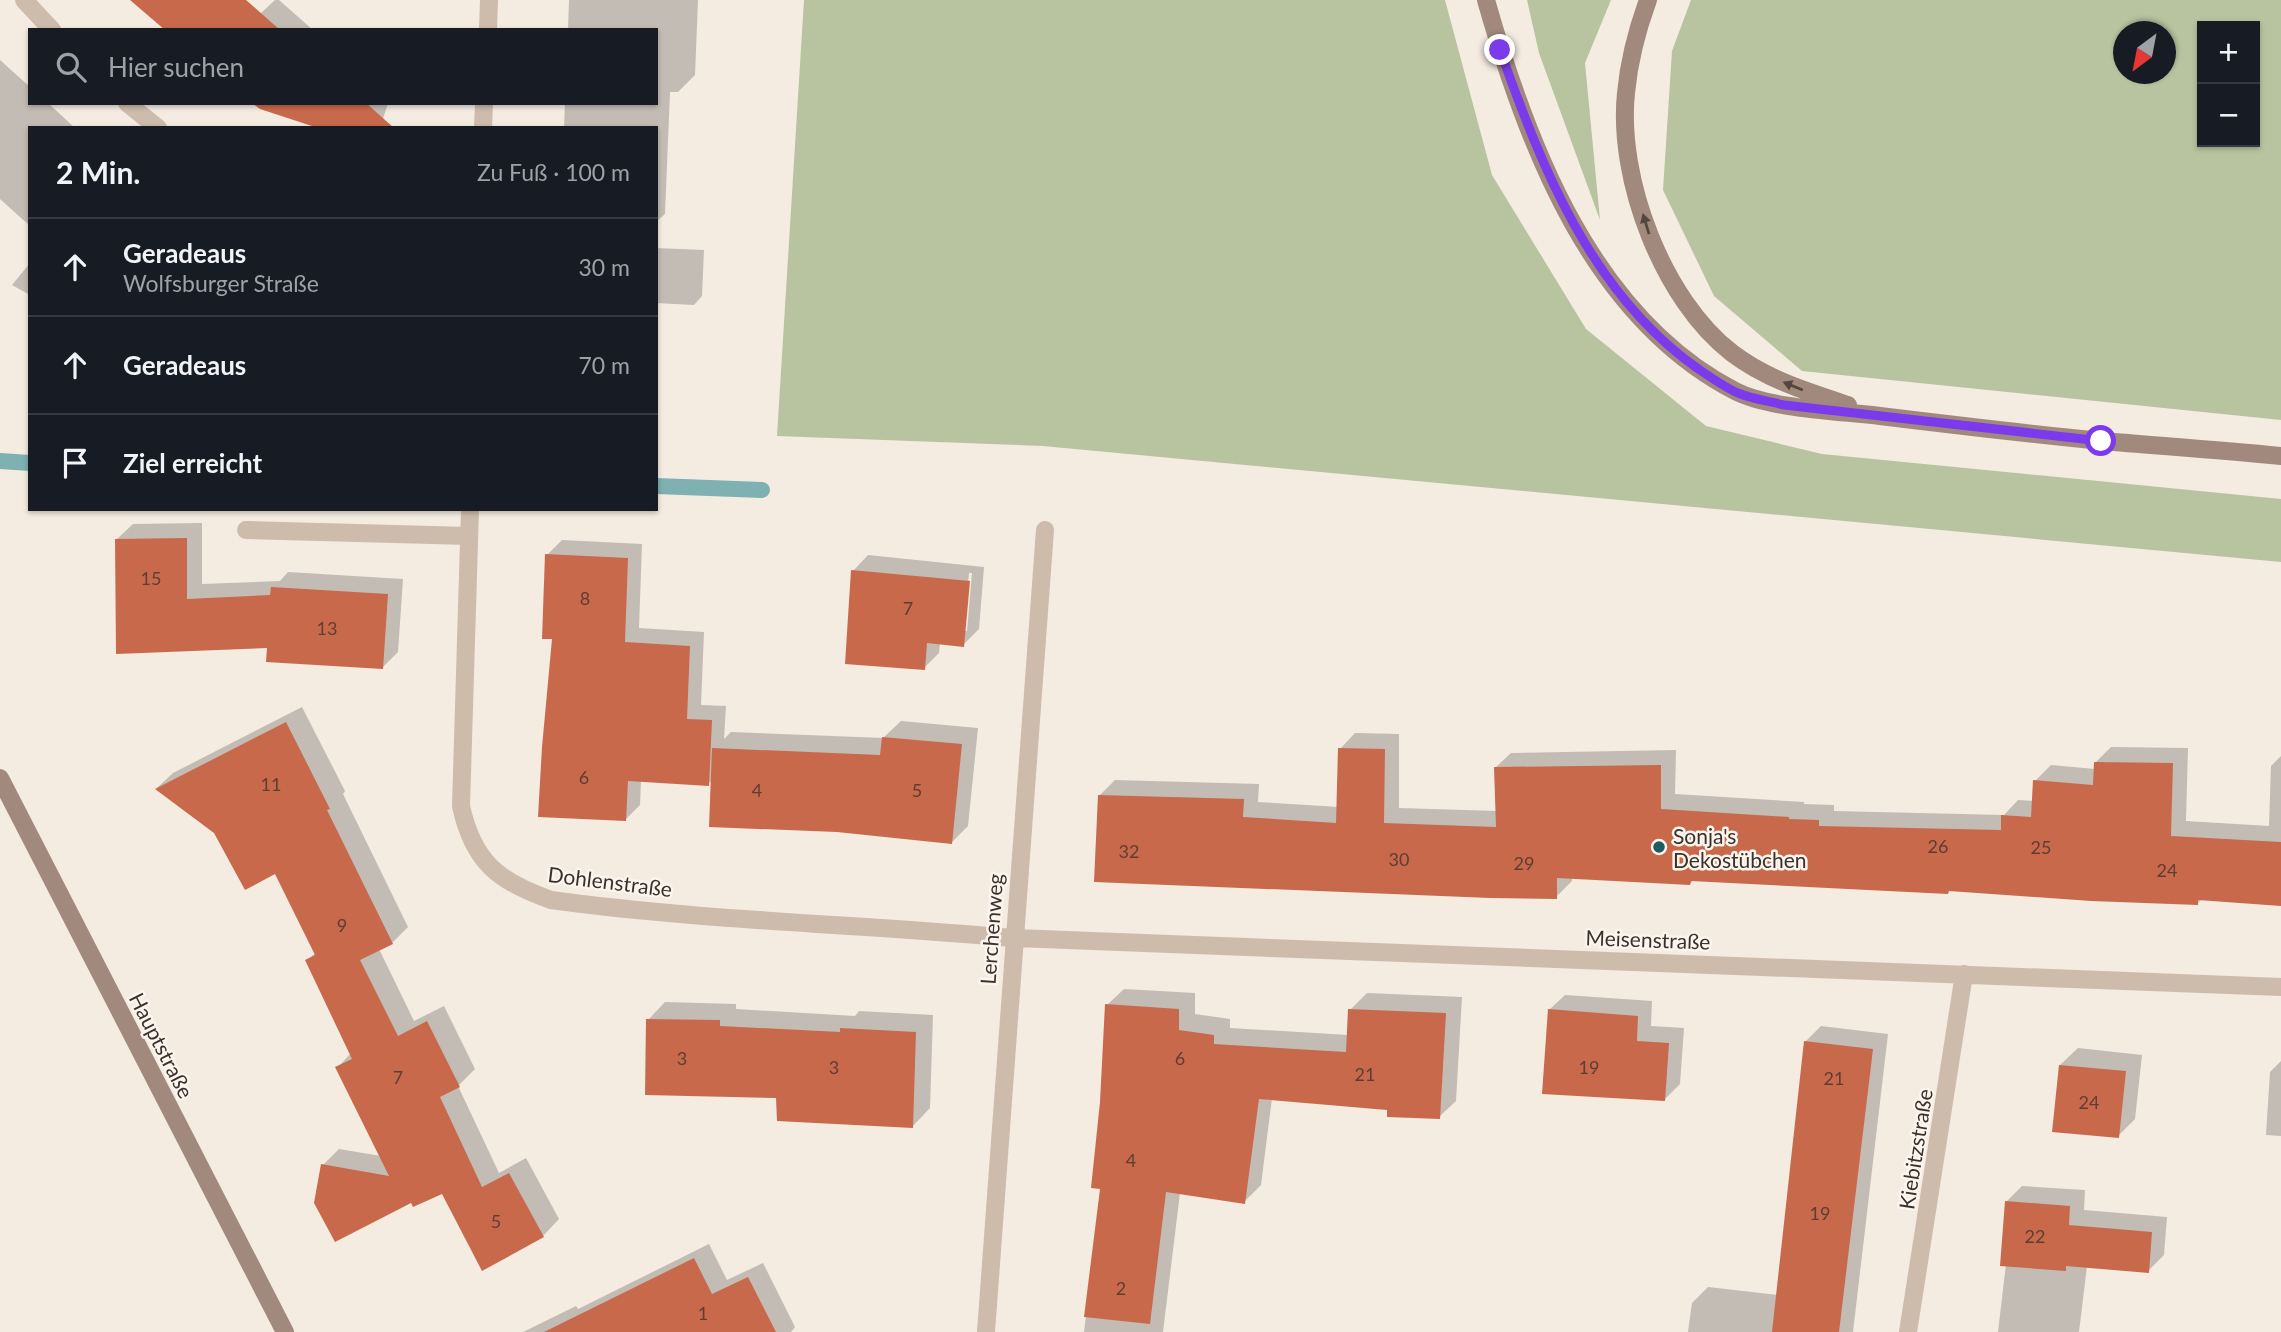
<!DOCTYPE html>
<html lang="de">
<head>
<meta charset="utf-8">
<style>
	body { margin:0; font-family:Lato,sans-serif; background:#20242c; color:#f1f3f6 }
	.controls { position:absolute; right:21px; top:21px; display:grid; overflow:hidden; border-radius:0px; box-shadow:0 2px 5px #0004 }
	.controls button { width:63px; height:63px; display:grid; place-items:center; padding:0; border:0; border-bottom:2px solid #363941; background:#171b24; color:#f1f3f6; font:35px sans-serif }
	.compass { position:absolute; left:2113px; top:21px; width:63px; height:63px; border-radius:50%; background:#171b24; box-shadow:0 2px 5px #0004; rotate:212deg }
	.stop { position:absolute; width:21px; height:21px; margin:-16px; border:5px solid #7c3aed; border-radius:50%; background:#fff }
	.stop.end { background:#7c3aed; border-color:#fff; box-shadow:0 2px 7px #0008 }
	.list { margin:0; padding:0; list-style:none }
	h2 { display:flex; justify-content:space-between; align-items:center; height:91px; margin:0; padding:0 28px; font-size:30px }
	h2 small { font-size:23px; font-weight:400; color:#9ea1a6 }
	.list li { display:grid; grid-template-columns:46px 1fr auto; gap:21px; align-items:center; box-sizing:border-box; height:98px; padding:0 28px; border-top:2px solid #363941 }
	.list b { display:block; font-size:26px; white-space:nowrap }
	.list p { margin:0; font-size:23px; white-space:nowrap; color:#9ea1a6 }
	.list em { font-size:23px; font-style:normal; color:#9ea1a6 }
	.icon { flex:none; width:38px; height:38px; fill:none; stroke:currentColor; stroke-width:2; stroke-linecap:round; stroke-linejoin:round }
	.map { position:relative; flex:none; width:2281px; height:1332px; overflow:hidden }
	.search { position:absolute; background:#171b24; box-shadow:0 2px 5px #0004; left:28px; top:28px; width:630px; height:77px; display:flex; align-items:center; gap:18px; box-sizing:border-box; padding:0 24px; border-radius:0px; color:#9ea1a6; font-size:26px }
	.panel { position:absolute; background:#171b24; box-shadow:0 2px 5px #0004; left:28px; top:126px; width:630px; height:385px; border-radius:0px }
	.map>svg:first-child { display:block }
	.green { fill:#b8c4a0; fill-rule:evenodd }
	.shadow { fill:#0003; fill-rule:evenodd }
	.lines { fill:none; stroke-linecap:round; stroke-linejoin:round }
	.stream { stroke:#7fb0b2; stroke-width:16 }
	.building { fill:#c8694b }
	.lane { stroke:#cdbbac; stroke-width:18 }
	.street { stroke:#cdbbac; stroke-width:18 }
	.secondary { stroke:#a18a7d; stroke-width:18 }
	.oneway { fill:#544640 }
	.route { stroke:#7c3aed; stroke-width:9 }
	.poi-dot { fill:#1f5a5e; stroke:#fbf5ee; stroke-width:2.5 }
	.labels { text-anchor:middle; dominant-baseline:central; stroke-width:5; stroke-linejoin:round; paint-order:stroke }
	.number-label { font-size:18px; fill:#5e3e33 }
	.poi-label { font-size:21px; fill:#3b302b; stroke:#fbf5ee; text-anchor:start }
	.street-label { font-size:21px; fill:#3b302b; stroke:#fbf5ee }
</style>
</head>
<body>
<div class="map">
<svg width="2281" height="1332" viewBox="0 0 2281 1332">
	<rect width="100%" height="100%" fill="#f4ebe1"/>
	<path class="green" d="M 804,0 L 1445,0 L 1492,175 L 1586,329 L 1706,426 L 1822,454 L 2281,499 L 2281,562 L 1043,446 L 777,436 Z
		M 1527,0 L 1611,0 L 1585,63 L 1600,220 L 1539,53 Z
		M 1691,0 L 2281,0 L 2281,420 L 1802,371 L 1714,296 L 1663,190 L 1672,51 ZM 2202,26 L 2255,26 L 2255,142 L 2202,142 ZM 2124,32 L 2166,32 L 2166,74 L 2124,74 Z"/>
	<path class="shadow" d="M 275,0 L 279,0 L 313,30 L 253,30 L 261,13 Z
		M 569,0 L 698,0 L 695,75 L 678,92 L 670,92 L 665,214 L 656,222 L 656,128 L 564,128 L 565,103 L 656,103 L 656,30 L 568,30 Z
		M 0,60 L 30,87 L 30,103 L 48,103 L 75,128 L 30,128 L 30,226 L 0,199 Z
		M 255,103 L 388,103 L 381,125 Z
		M 656,248 L 704,250 L 702,296 L 694,305 L 656,303 Z
		M 30,263 L 30,295 L 12,285 Z
		M 202,523 L 202,584 L 280,581 L 288,572 L 403,579 L 398,652 L 383,667 L 269,646 L 118,652 L 117,539 L 133,524 Z
		M 562,540 L 642,544 L 639,628 L 704,632 L 701,705 L 726,706 L 724,739 L 731,732 L 883,738 L 901,721 L 978,728 L 968,826 L 952,842 L 713,779 L 708,784 L 641,780 L 640,805 L 625,820 L 554,638 L 547,555 Z
		M 868,555 L 984,567 L 979,629 L 963,645 L 940,643 L 939,653 L 924,668 L 853,571 ZM 969,573 L 972,573 L 967,631 L 964,631 Z
		M 302,707 L 345,791 L 343,794 L 408,927 L 392,943 L 379,949 L 414,1021 L 444,1006 L 475,1069 L 458,1086 L 499,1173 L 526,1158 L 559,1219 L 543,1236 L 442,1192 L 412,1201 L 323,1165 L 339,1149 L 381,1156 L 338,1067 L 351,1053 L 307,961 L 316,952 L 276,872 L 216,832 L 157,788 L 173,773 Z
		M 1355,733 L 1399,734 L 1399,808 L 1497,811 L 1495,768 L 1511,753 L 1676,750 L 1675,794 L 1804,802 L 1804,804 L 1834,805 L 1834,811 L 2004,815 L 2018,800 L 2034,801 L 2035,781 L 2051,765 L 2095,769 L 2095,763 L 2111,747 L 2188,748 L 2186,821 L 2269,826 L 2271,766 L 2281,756 L 2281,904 L 2202,899 L 2197,904 L 1950,890 L 1694,879 L 1690,884 L 1572,877 L 1572,881 L 1556,897 L 1099,796 L 1115,780 L 1259,784 L 1258,802 L 1339,807 L 1340,749 Z
		M 1124,989 L 1195,993 L 1195,1014 L 1230,1019 L 1230,1028 L 1348,1035 L 1350,1010 L 1367,993 L 1462,997 L 1456,1101 L 1439,1117 L 1389,1108 L 1272,1098 L 1261,1185 L 1244,1202 L 1180,1193 L 1163,1332 L 1084,1332 L 1102,1187 L 1102,1102 L 1107,1005 Z
		M 1565,995 L 1652,1001 L 1651,1026 L 1684,1028 L 1680,1084 L 1665,1099 L 1549,1010 Z
		M 665,1002 L 736,1004 L 736,1009 L 855,1016 L 859,1011 L 933,1015 L 930,1108 L 913,1126 L 648,1020 Z
		M 1821,1026 L 1888,1034 L 1853,1332 L 1688,1332 L 1692,1303 L 1708,1287 L 1778,1295 L 1805,1042 Z
		M 2078,1048 L 2142,1055 L 2135,1119 L 2118,1136 L 2060,1065 Z
		M 2281,1061 L 2281,1136 L 2266,1135 L 2270,1072 Z
		M 2022,1186 L 2085,1190 L 2084,1210 L 2167,1217 L 2164,1255 L 2148,1271 L 2087,1266 L 2079,1332 L 1998,1332 L 2006,1264 L 2007,1201 Z
		M 709,1244 L 727,1280 L 763,1263 L 795,1327 L 791,1332 L 523,1332 L 576,1306 L 578,1309 Z"/>
	<g class="lines">
		<path class="stream" d="M 0,461 L 30,463
			M 656,486 L 762,490"/>
	</g>
	<path class="building" d="M 130,0 L 246,0 L 280,30 L 165,30 Z
		M 252,103 L 366,103 L 394,128 L 318,128 L 260,109 Z
		M 187,538 L 187,599 L 270,595 L 271,587 L 388,594 L 383,669 L 266,662 L 267,648 L 116,654 L 115,539 Z
		M 545,554 L 628,558 L 625,642 L 690,646 L 687,719 L 712,720 L 709,786 L 628,781 L 626,821 L 538,817 L 542,747 L 552,639 L 542,639 Z
		M 851,570 L 970,581 L 964,647 L 927,643 L 925,670 L 845,664 Z
		M 286,722 L 330,809 L 327,810 L 393,944 L 360,960 L 398,1036 L 427,1021 L 460,1087 L 440,1097 L 482,1187 L 509,1173 L 544,1237 L 482,1271 L 442,1194 L 413,1207 L 411,1203 L 335,1242 L 314,1203 L 321,1164 L 389,1176 L 335,1067 L 352,1059 L 305,960 L 315,955 L 275,874 L 245,890 L 214,833 L 155,789 Z
		M 882,737 L 962,744 L 952,844 L 837,832 L 709,827 L 712,748 L 880,755 Z
		M 1338,748 L 1385,749 L 1384,823 L 1496,827 L 1494,767 L 1661,765 L 1661,809 L 1789,817 L 1789,819 L 1819,820 L 1819,826 L 2001,830 L 2001,815 L 2031,817 L 2033,780 L 2093,785 L 2094,762 L 2173,763 L 2171,836 L 2281,842 L 2281,906 L 2198,900 L 2198,905 L 2091,901 L 1949,891 L 1948,894 L 1691,881 L 1690,885 L 1557,878 L 1557,899 L 1490,898 L 1094,882 L 1098,795 L 1244,799 L 1243,817 L 1336,823 Z
		M 1105,1004 L 1179,1009 L 1179,1030 L 1214,1035 L 1214,1044 L 1346,1052 L 1348,1009 L 1446,1013 L 1440,1119 L 1387,1117 L 1387,1110 L 1259,1099 L 1245,1204 L 1166,1192 L 1150,1324 L 1084,1317 L 1100,1189 L 1091,1188 L 1100,1102 Z
		M 1548,1009 L 1638,1016 L 1637,1041 L 1669,1043 L 1665,1101 L 1542,1094 Z
		M 646,1019 L 720,1020 L 720,1026 L 840,1032 L 840,1028 L 916,1032 L 913,1128 L 777,1121 L 776,1098 L 645,1095 Z
		M 1804,1041 L 1873,1049 L 1839,1332 L 1772,1332 Z
		M 2059,1065 L 2126,1071 L 2119,1138 L 2052,1132 Z
		M 2005,1201 L 2070,1206 L 2069,1225 L 2152,1232 L 2149,1273 L 2066,1266 L 2066,1271 L 2000,1266 Z
		M 694,1258 L 712,1294 L 748,1277 L 776,1332 L 544,1332 Z"/>
	<g class="lines">
		<path class="lane" d="M 246,530 L 469,536"/>
		<path class="street" d="M 24,0 L 52,30
			M 488,30 L 489,0
			M 127,103 L 158,128
			M 483,128 L 484,103
			M 470,509 L 461,806 C 473,862 499,882 551,900 C 704,921 859,924 1013,938 L 2281,987
			M 986,1332 L 1045,530
			M 1908,1332 L 1964,974"/>
		<path class="secondary" d="M 1486,0 C 1527,145 1592,317 1735,391 C 1770,409 1840,411 1880,416 C 1954,425 2028,434 2102,441 C 2161,446 2221,450 2281,456
			M 1648,0 C 1637,30 1629,61 1626,93 C 1617,179 1663,300 1732,353 C 1766,379 1808,392 1848,405
			M 0,778 L 285,1332"/>
	</g>
	<defs><path id="oneway-solid" d="M-6-.8H1V-3.2L6.5 0L1 3.2V.8H-6Z" transform="scale(1.75)"/></defs>
	<g class="oneway">
		<use href="#oneway-solid" transform="translate(1646 224) rotate(-107)"/>
		<use href="#oneway-solid" transform="translate(1793 386) rotate(-158)"/>
	</g>
	<g class="lines">
		<path class="route" d="M 1500,50 C 1542,168 1591,293 1697,368 C 1709,376 1724,387 1738,393 C 1752,399 1769,401 1784,405 L 2101,441"/>
	</g>
	<circle class="poi-dot" cx="1659" cy="847" r="7"/>
	<g class="labels">
		<g class="number-label">
			<text x="151" y="578">15</text>
			<text x="585" y="598">8</text>
			<text x="908" y="608">7</text>
			<text x="327" y="628">13</text>
			<text x="584" y="777">6</text>
			<text x="271" y="784">11</text>
			<text x="757" y="790">4</text>
			<text x="917" y="790">5</text>
			<text x="1938" y="846">26</text>
			<text x="2041" y="847">25</text>
			<text x="1129" y="851">32</text>
			<text x="1399" y="859">30</text>
			<text x="1524" y="863">29</text>
			<text x="2167" y="870">24</text>
			<text x="342" y="925">9</text>
			<text x="682" y="1058">3</text>
			<text x="1180" y="1058">6</text>
			<text x="834" y="1067">3</text>
			<text x="1589" y="1067">19</text>
			<text x="1365" y="1074">21</text>
			<text x="398" y="1077">7</text>
			<text x="1834" y="1078">21</text>
			<text x="2089" y="1102">24</text>
			<text x="1131" y="1160">4</text>
			<text x="1820" y="1213">19</text>
			<text x="496" y="1221">5</text>
			<text x="2035" y="1236">22</text>
			<text x="1121" y="1288">2</text>
			<text x="703" y="1313">1</text>
		</g>
		<g class="poi-label">
			<text x="1673" y="835">Sonja's<tspan x="1673" dy="24">Dekostübchen</tspan></text>
		</g>
		<g class="street-label">
			<text transform="translate(610 881) rotate(7)">Dohlenstraße</text>
			<text transform="translate(991 929) rotate(-86)">Lerchenweg</text>
			<text transform="translate(1648 939) rotate(2)">Meisenstraße</text>
			<text transform="translate(162 1045) rotate(63)">Hauptstraße</text>
			<text transform="translate(1915 1149) rotate(-81)">Kiebitzstraße</text>
		</g>
	</g>
</svg>
<div class="controls">
<button>+</button>
<button>−</button>
</div>
<svg class="compass" viewBox="-18 -18 36 36"><path d="M0-13l5 13h-10z" fill="#e53935"/><path d="M0 13l5-13h-10z" fill="#9ea1a6"/></svg>
<div class="stop" style="left:2101px;top:441px"></div>
<div class="stop end" style="left:1500px;top:50px"></div>
<div class="search"><svg class="icon" aria-label="search" viewBox="0 0 24 24"><circle cx="10" cy="10" r="6"/><path d="M15 15l6 6"/></svg>Hier suchen</div>
<section class="panel">
<h2>2 Min.<small>Zu Fuß · 100 m</small></h2>
<ul class="list">
<li><svg class="icon" aria-label="ahead" viewBox="0 0 24 24"><path d="M12 20V5M6 11l6-6 6 6"/></svg><div><b>Geradeaus</b><p>Wolfsburger Straße</p></div><em>30 m</em></li>
<li><svg class="icon" aria-label="ahead" viewBox="0 0 24 24"><path d="M12 20V5M6 11l6-6 6 6"/></svg><div><b>Geradeaus</b></div><em>70 m</em></li>
<li><svg class="icon" aria-label="arrive" viewBox="0 0 24 24"><path d="M6 21V4h12l-3 4 3 4H6"/></svg><div><b>Ziel erreicht</b></div></li>
</ul>
</section>
</div>
</body>
</html>
